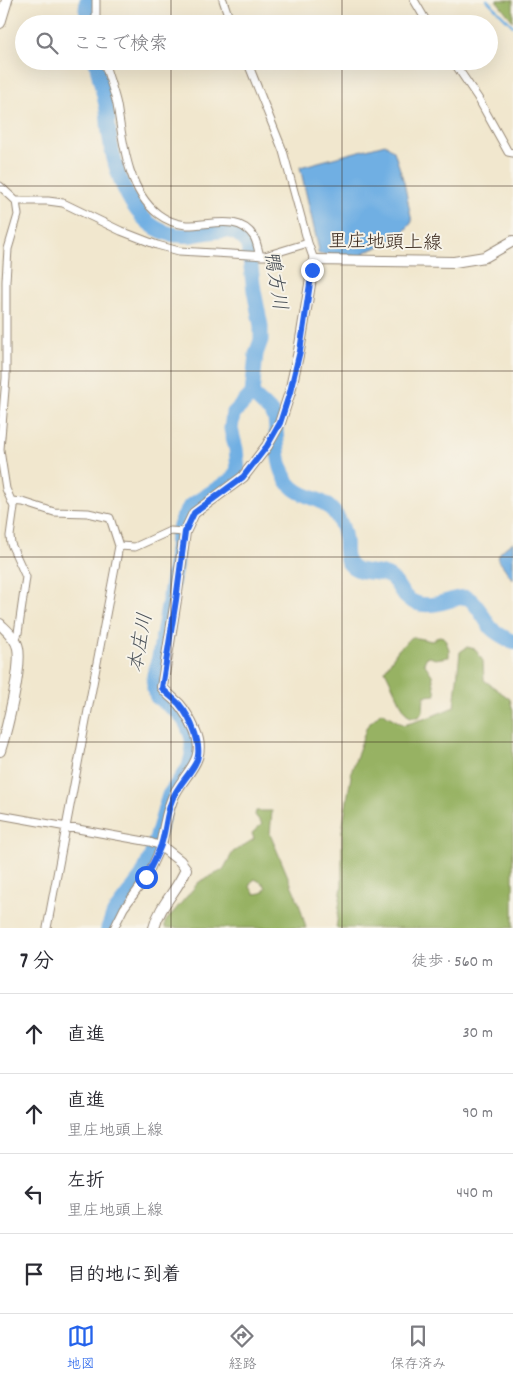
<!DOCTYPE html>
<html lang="ja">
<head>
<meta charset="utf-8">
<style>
	body { margin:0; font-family:Dekko,"Klee One",sans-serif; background:#f2f2f3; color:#2b2b33 }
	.stop { position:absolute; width:15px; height:15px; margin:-11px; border:4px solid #2563eb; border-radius:50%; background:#fff }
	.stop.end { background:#2563eb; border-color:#fff; box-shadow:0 1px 5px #0008 }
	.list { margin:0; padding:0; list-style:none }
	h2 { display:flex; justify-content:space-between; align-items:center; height:65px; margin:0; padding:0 20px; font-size:21px }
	h2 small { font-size:16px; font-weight:400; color:#7c7c81 }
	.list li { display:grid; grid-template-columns:32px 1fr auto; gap:15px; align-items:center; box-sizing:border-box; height:80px; padding:0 20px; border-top:1px solid #e1e1e2 }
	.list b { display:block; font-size:19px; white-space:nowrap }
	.list p { margin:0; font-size:16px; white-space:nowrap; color:#7c7c81 }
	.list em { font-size:16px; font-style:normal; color:#7c7c81 }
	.icon { flex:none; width:28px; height:28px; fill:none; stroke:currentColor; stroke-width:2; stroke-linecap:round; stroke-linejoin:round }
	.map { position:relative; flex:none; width:513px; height:928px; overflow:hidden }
	.search { position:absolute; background:#fff; box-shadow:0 5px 20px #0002; left:15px; right:15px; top:15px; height:55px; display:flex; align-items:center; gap:12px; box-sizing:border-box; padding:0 18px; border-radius:28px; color:#7c7c81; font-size:19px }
	.sheet { height:385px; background:#fff }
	nav { display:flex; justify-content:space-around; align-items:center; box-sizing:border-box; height:70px; border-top:1px solid #e1e1e2; background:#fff; font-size:14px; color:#7c7c81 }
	nav a { display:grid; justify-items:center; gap:2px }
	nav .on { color:#2563eb }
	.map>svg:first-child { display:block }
	.forest { fill:#97b263; stroke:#696e40; fill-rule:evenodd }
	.water { fill:#70afe3; stroke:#566c80 }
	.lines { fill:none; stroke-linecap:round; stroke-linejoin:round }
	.stream { stroke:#70afe3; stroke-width:2.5 }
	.river { stroke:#70afe3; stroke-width:15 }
	.street-casing { stroke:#968876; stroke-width:9 }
	.secondary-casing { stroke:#968876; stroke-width:12 }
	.primary-casing { stroke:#968876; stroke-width:12 }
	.street { stroke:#fff; stroke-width:7 }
	.secondary { stroke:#fff; stroke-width:10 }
	.primary { stroke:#fff; stroke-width:10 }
	.route { stroke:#2563eb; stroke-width:6 }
	.grid { fill:none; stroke:#3b2a1e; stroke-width:1; stroke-opacity:0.55 }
	.labels { text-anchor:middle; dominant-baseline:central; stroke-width:4; stroke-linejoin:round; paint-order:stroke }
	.street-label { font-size:19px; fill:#3b2a1e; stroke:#f7f3e8 }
	.water-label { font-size:20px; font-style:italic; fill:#4b5259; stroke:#f7f3e8 }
</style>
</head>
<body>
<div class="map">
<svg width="513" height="928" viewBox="0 0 513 928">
	<rect width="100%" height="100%" fill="#f7f3e8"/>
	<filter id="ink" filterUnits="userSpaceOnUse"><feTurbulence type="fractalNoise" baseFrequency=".02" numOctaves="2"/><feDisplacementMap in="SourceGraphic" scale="10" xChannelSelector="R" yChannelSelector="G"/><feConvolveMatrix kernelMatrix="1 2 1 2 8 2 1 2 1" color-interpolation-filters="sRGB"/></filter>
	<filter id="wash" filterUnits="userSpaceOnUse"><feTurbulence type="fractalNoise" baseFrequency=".0096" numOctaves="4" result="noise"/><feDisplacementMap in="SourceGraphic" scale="20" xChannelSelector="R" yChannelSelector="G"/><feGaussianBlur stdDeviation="1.12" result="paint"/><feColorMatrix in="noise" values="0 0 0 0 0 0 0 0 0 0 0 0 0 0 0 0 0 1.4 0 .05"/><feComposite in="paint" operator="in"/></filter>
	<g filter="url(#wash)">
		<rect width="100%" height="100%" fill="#f1e7ce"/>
		<path class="forest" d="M 496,0 L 513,0 L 513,21 Z
			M 439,636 L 444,637 L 449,649 L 449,657 L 435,659 L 427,656 L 424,663 L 432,675 L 436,695 L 424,696 L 423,711 L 419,717 L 410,717 L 405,712 L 385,670 L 398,650 L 412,637 L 432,641 Z
			M 467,647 L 475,649 L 483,661 L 484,680 L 510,699 L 513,711 L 513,928 L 336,928 L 342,885 L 342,831 L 352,770 L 367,726 L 381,712 L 404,725 L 430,717 L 454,707 L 460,652 Z
			M 256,811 L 272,811 L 270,834 L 299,903 L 306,928 L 165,928 L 165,922 L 199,882 L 223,870 L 233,852 L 254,839 L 252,833 L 262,824 L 255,815 ZM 255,879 L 264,884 L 266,888 L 262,893 L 255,894 L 250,887 L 250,883 Z"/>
		<path class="water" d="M 385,144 L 394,151 L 404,182 L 412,222 L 398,239 L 363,253 L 375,257 L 319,254 L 317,252 L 319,250 L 300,167 Z
			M 513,542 L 513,580 C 507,573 504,566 498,560 C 498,551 507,547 513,542 Z"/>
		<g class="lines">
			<path class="stream" d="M 487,0 L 513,26"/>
			<path class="river" d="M 87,0 L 86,9 L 90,24
				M 96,61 C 99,78 104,94 107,110 C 108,118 108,126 109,133 C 115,176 136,242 192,235 C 200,234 223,229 230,231 C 237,232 244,239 248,244 L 254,291 L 261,326 L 261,340 L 256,354 L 252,394
				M 252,394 L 272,413 L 275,419 C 278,442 275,479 299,492 C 312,499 323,499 334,512 C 340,520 344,530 345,540 C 346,548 344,555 348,562 C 357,576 378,569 390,577 C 401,585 399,597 416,603 C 435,610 458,594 468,598 C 476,602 485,620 491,628 C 497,634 505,638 513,642
				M 108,928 L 114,913 L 142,876 L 151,856 L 169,795 L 189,767 L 192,755 L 192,738 L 187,725 L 180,714 L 157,697 L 154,689 L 154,675 L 159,657 L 175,567 L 177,535 L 182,520 L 190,506 L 232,479 L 238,469 L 236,449 L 231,429 L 233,414 L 252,394"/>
		</g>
	</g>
	<g filter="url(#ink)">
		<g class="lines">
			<defs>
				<path id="street" d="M 96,0 L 96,24
					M 223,0 L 231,24
					M 414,0 L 428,24
					M 104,61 C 108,76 114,91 117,105 C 123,141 127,190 158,214 C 166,220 176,224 186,225 C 208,226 239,213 254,237 C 257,242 258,250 260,256
					M 247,61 L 283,151 L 308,243 L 314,260
					M 453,61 L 478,98 L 508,152 L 513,153
					M 0,186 L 16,201 L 48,201 L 63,203 L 121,231 L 157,245 L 179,251 L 265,256 L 308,243
					M 0,449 L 6,378 L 6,281 L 8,249 L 18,215 L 16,201
					M 0,450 L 6,489 L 14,507 L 10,536 L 11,544 L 26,577 L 18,633 L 15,641
					M 12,501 L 23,502 L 54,512 L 88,513 L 110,518 L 119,546 L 47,928
					M 119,546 L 135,547 L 170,531 L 185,532
					M 0,815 L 150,842 L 161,846 L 147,877 L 124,908 L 114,928"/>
				<path id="secondary" d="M 154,928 C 160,904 178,890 186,869 L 180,861 L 161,846 C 164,831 166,815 172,800 C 181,775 209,762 195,731 C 191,722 185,711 179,704 C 173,698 167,694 162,687 L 176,600 L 185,532 L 194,513 L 243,477 L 267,446 L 280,423 L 290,392 L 299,351 L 314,260 L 454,262 L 485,257 L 513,241"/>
				<path id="primary" d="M 0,23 L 7,0
					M 0,624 C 7,631 16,638 18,648 C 22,668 7,729 0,751"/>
			</defs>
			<use href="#street" class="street-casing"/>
			<use href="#secondary" class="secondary-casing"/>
			<use href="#primary" class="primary-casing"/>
			<use href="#street" class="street"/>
			<use href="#secondary" class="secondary"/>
			<use href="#primary" class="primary"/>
		</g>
	</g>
	<g class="lines" filter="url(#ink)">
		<path class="route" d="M 146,877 C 151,866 157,856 161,845 C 166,830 166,814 172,800 C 177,786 188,777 195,764 C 205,748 190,717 179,704 C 173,698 167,694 162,688 L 176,600 L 185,532 L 194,513 L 243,477 L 267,446 L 280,423 L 290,392 L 300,351 L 312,270"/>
	</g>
	<path class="grid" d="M 171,0 L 171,24M 342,0 L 342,24M 171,61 L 171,928M 342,61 L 342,928M 0,186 L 513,186M 0,371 L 513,371M 0,557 L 513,557M 0,742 L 513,742"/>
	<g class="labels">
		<g class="street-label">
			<text transform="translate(385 244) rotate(1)">里庄地頭上線</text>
		</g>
		<g class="water-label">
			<text transform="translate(274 281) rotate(81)">鴨方川</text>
			<text transform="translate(142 643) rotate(-80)">本庄川</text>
		</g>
	</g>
</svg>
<div class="stop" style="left:146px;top:877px"></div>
<div class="stop end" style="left:312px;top:270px"></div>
<div class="search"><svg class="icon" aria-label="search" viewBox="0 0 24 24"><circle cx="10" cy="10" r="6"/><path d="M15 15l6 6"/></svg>ここで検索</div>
</div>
<section class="sheet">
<h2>7 分<small>徒歩 · 560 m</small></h2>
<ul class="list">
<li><svg class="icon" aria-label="ahead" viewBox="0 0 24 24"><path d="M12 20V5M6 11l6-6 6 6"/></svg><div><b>直進</b></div><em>30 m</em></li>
<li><svg class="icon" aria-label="ahead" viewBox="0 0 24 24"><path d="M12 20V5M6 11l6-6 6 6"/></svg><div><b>直進</b><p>里庄地頭上線</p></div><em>90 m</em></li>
<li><svg class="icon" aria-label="left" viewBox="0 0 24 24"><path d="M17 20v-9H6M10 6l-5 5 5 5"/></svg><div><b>左折</b><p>里庄地頭上線</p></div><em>440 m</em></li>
<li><svg class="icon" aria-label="arrive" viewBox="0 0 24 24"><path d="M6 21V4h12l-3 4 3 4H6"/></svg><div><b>目的地に到着</b></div></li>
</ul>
</section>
<nav>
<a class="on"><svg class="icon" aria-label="map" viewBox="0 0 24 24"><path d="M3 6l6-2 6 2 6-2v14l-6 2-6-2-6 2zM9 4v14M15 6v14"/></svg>地図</a>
<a><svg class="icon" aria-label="directions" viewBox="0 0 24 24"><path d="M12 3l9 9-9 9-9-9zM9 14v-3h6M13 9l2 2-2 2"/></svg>経路</a>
<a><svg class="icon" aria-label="saved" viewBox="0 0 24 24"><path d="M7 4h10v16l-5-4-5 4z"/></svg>保存済み</a>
</nav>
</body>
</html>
